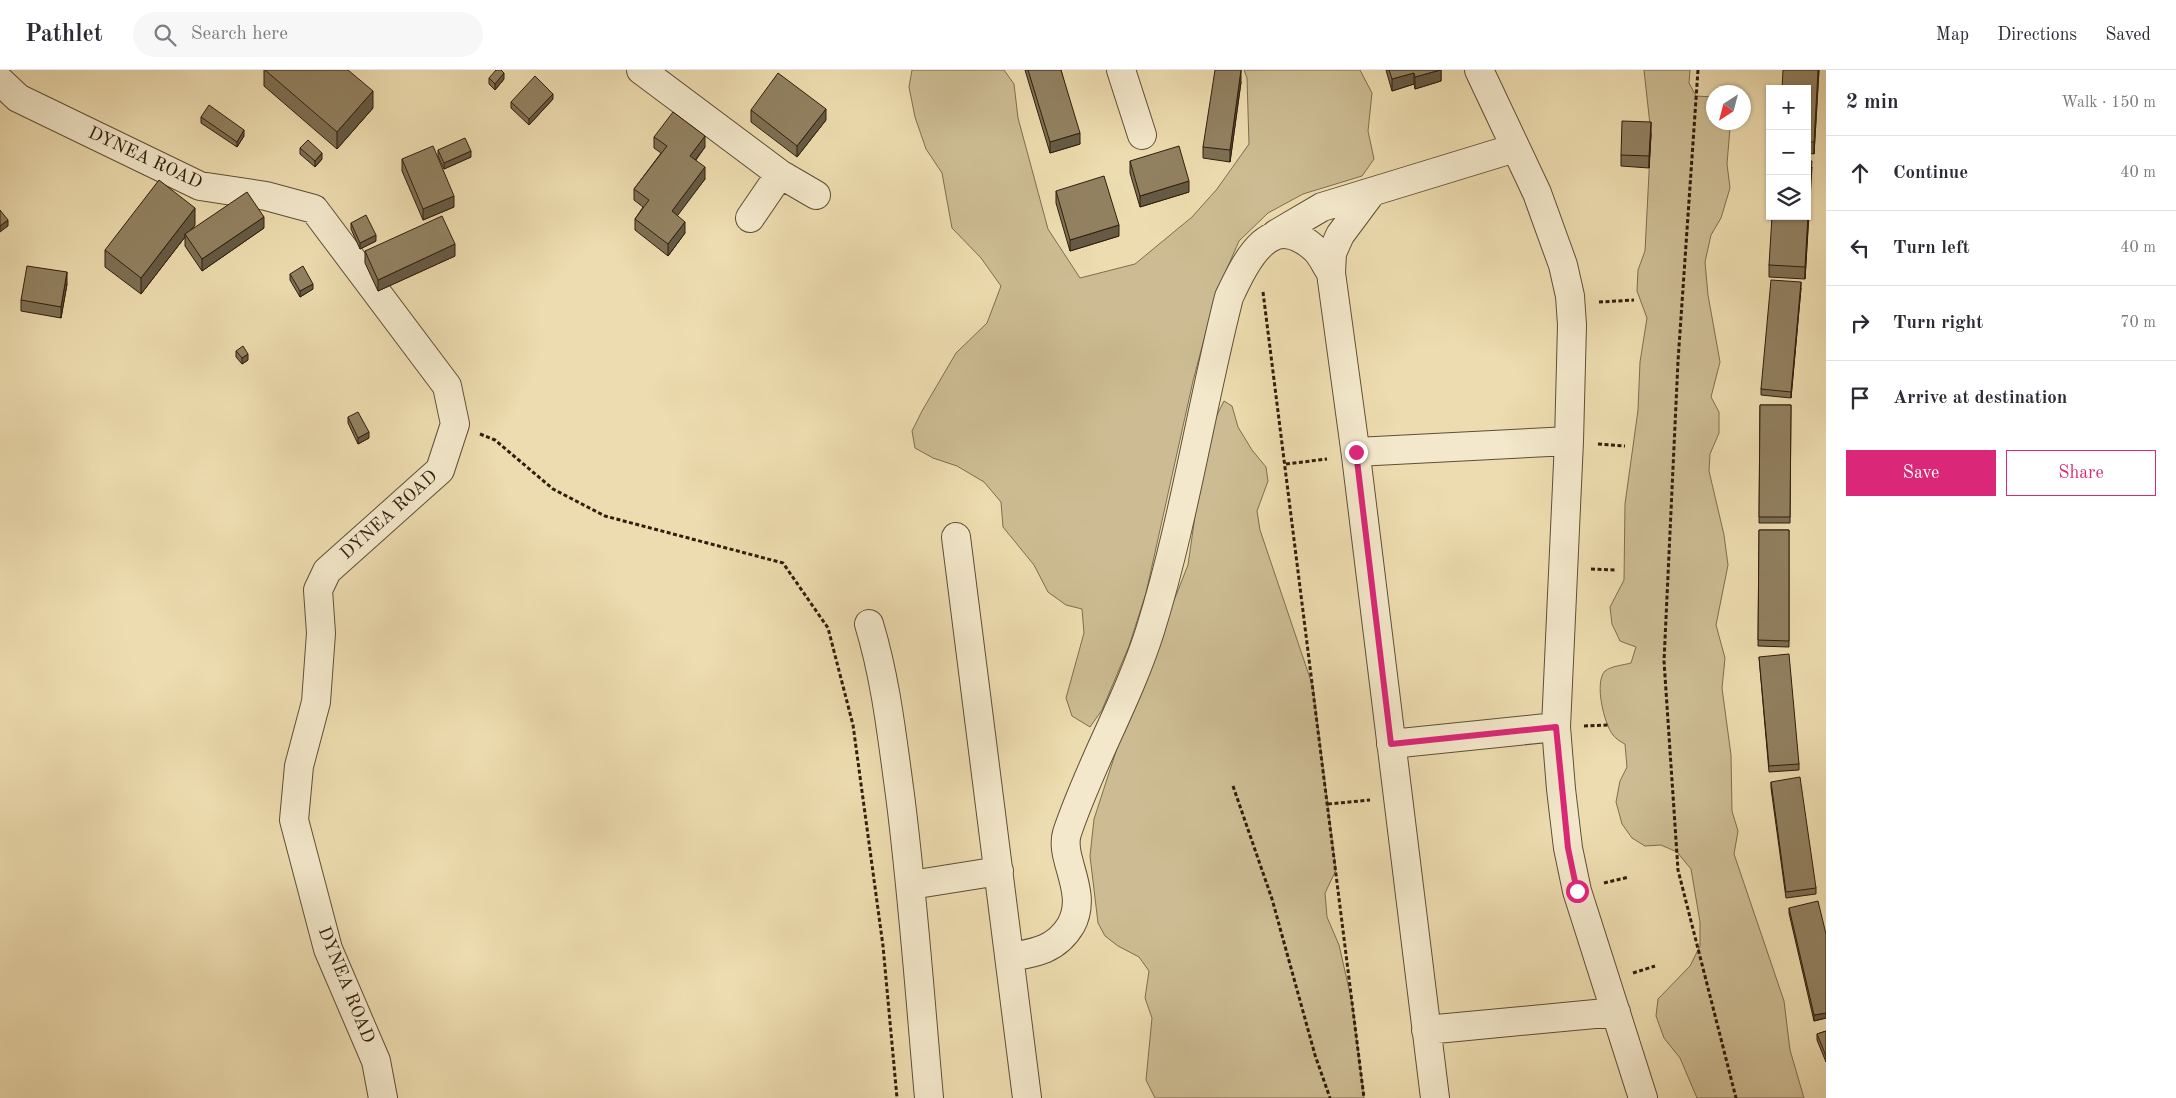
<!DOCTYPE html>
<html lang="en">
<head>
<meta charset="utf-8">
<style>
	body { margin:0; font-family:"Old Standard TT",serif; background:#f7f7f7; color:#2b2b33 }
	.controls { position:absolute; right:15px; top:15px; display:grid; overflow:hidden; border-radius:0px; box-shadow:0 1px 4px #0004 }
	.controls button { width:45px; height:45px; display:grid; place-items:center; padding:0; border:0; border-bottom:1px solid #e1e1e2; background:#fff; color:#2b2b33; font:25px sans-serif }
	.compass { position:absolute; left:1706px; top:15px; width:45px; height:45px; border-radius:50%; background:#fff; box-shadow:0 1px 4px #0004; rotate:216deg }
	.stop { position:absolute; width:15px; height:15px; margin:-11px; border:4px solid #db2777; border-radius:50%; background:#fff }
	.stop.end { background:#db2777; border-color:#fff; box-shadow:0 1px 5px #0008 }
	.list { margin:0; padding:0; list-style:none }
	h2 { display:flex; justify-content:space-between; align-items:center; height:65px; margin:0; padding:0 20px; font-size:21px }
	h2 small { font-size:16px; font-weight:400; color:#7c7c81 }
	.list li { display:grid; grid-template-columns:32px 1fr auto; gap:15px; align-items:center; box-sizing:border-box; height:75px; padding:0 20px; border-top:1px solid #e1e1e2 }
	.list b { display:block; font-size:19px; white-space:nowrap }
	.list em { font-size:16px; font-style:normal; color:#7c7c81 }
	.actions { display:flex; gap:10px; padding:15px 20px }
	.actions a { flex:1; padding:11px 0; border:1px solid #db2777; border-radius:0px; text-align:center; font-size:18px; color:#db2777 }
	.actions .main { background:#db2777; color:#fff }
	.icon { flex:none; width:28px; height:28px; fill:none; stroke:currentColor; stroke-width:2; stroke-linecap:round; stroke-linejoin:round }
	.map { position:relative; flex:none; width:1826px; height:1028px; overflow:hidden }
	header { display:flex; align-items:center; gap:30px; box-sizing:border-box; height:70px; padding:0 25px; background:#fff; border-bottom:1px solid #e1e1e2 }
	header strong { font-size:24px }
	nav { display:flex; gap:28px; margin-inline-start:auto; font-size:18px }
	.search { width:350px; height:45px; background:#f7f7f7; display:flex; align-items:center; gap:12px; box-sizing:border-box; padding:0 18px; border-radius:28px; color:#7c7c81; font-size:19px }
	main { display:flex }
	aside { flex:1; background:#fff }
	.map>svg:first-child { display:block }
	.green { fill:#cdbc93; stroke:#7e6d50 }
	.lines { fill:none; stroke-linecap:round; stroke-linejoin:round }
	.minor-casing { stroke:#5f4e36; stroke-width:30 }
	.path { stroke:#301e0d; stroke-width:3; stroke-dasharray:4 2.5; stroke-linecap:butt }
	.minor { stroke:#f3e8cb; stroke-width:28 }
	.wall { fill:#7e6f53; stroke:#301e0d }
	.shaded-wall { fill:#665a44; stroke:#301e0d }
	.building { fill:#928161; stroke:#301e0d }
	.route { stroke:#db2777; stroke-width:6 }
	.labels { text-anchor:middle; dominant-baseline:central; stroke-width:5; stroke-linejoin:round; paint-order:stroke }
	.street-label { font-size:18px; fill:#301e0d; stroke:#f3e8cb }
</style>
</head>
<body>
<header>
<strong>Pathlet</strong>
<div class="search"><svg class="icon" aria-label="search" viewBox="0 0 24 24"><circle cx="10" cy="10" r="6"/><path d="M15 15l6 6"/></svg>Search here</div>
<nav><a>Map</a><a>Directions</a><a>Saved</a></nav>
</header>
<main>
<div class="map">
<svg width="1826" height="1028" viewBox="0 0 1826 1028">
	<rect width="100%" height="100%" fill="#eddcaf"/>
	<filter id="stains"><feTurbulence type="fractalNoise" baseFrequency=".004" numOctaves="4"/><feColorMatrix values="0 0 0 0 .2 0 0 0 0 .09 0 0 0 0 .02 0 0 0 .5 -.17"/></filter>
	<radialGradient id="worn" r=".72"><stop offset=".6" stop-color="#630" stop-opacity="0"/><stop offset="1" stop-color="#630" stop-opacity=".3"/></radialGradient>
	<path class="green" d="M 912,0 L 1004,0 L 1014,14 L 1018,48 L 1048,159 L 1080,208 L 1135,194 L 1192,147 L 1217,119 L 1249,74 L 1247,8 L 1244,0 L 1360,0 L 1372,23 L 1368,61 L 1374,89 L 1362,106 L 1303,124 L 1268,143 L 1239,171 L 1216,224 L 1193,311 L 1146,523 L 1129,576 L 1102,640 L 1090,657 L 1072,646 L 1066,628 L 1084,563 L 1082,539 L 1066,535 L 1048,522 L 1034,495 L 1003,457 L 1001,432 L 984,412 L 957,396 L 933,388 L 915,378 L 912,361 L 922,341 L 956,283 L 987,253 L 1001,216 L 981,188 L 952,158 L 942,103 L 926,79 L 915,47 L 909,17 Z
		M 1644,0 L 1690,0 L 1689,13 L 1696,26 L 1713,27 L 1714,52 L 1729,53 L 1730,58 L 1727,94 L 1730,118 L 1721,148 L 1711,165 L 1705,192 L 1708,225 L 1720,292 L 1711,327 L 1719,342 L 1719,363 L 1710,384 L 1709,401 L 1724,465 L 1728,495 L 1716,555 L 1725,588 L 1722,618 L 1731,685 L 1732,741 L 1738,761 L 1734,784 L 1784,931 L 1790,980 L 1804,1028 L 1697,1028 L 1680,988 L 1664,968 L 1656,946 L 1658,929 L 1690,896 L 1700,876 L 1700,852 L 1691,799 L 1677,782 L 1661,775 L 1645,776 L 1632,768 L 1622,754 L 1616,732 L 1620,711 L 1627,697 L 1625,674 C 1621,672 1616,669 1613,665 C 1604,654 1594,612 1605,601 C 1611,596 1624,595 1631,593 L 1636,577 L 1620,571 L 1612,554 L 1610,537 L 1624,510 L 1625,434 L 1638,340 L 1640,292 L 1647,248 L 1637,221 L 1638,200 L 1645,181 L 1651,64 Z
		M 1224,331 L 1232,336 L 1238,357 L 1252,380 L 1266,397 L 1268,411 L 1257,441 L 1260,460 L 1313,617 L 1336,800 L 1325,823 L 1327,847 L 1339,875 L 1352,932 L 1364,1028 L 1155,1028 L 1146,1010 L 1152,948 L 1145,928 L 1149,901 L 1139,887 L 1118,876 L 1105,866 L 1098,853 L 1090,786 L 1094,749 L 1124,657 L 1188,495 L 1203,390 L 1217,345 Z"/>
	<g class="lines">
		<defs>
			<path id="minor" d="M 641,0 L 780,104 L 816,125
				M 1121,0 L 1142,65
				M 1479,0 L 1537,123 L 1563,195 L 1570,226 L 1572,255 L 1569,371 L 1556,657 L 1561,719 L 1568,778 L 1577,821 L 1643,1028
				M 0,11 L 18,28 L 200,116 L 266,126 L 314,139 L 447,316 L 455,354 L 440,400 L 327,501 L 318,520 L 321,563 L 316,632 L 299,696 L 294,750 L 328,879 L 376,991 L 383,1028
				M 750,148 L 780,104
				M 1276,164 L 1322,137 L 1515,78
				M 1331,203 L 1332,183 L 1340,165 L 1372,122
				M 1356,382 L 1569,371
				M 956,467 L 1027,1028
				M 869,554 C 886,610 892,667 900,725 C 913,826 920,927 929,1028
				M 1391,674 L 1556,657
				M 911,815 L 999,801
				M 1010,887 C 1036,883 1057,879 1071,855 C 1089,822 1059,789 1067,763 C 1090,694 1128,630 1150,561 C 1184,452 1201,337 1229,227 C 1246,191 1271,137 1316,180 C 1322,186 1326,196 1331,203 L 1356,386 L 1435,1028
				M 1426,960 L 1616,942"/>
		</defs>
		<use href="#minor" class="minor-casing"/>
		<path class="path" d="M 1698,0 L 1678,291 L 1664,591 L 1678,800 L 1736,1028
			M 1263,222 L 1364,1028
			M 1599,232 L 1634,230
			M 480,364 L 495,370 L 553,419 L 605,446 L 783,493 L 828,558 L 853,655 L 883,876 L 897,1028
			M 1598,374 L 1625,376
			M 1286,394 L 1327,389
			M 1591,499 L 1616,500
			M 1584,656 L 1608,655
			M 1233,716 L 1272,829 L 1315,985 L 1330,1028
			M 1328,734 L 1370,730
			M 1604,813 L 1629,807
			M 1633,903 L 1655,896"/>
		<use href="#minor" class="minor"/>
	</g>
	<path class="wall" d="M 264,0 L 348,0 L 373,38 L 337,79 L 264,16 Z
		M 1025,0 L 1061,0 L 1080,74 L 1050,83 Z
		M 1386,0 L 1441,0 L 1441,11 L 1415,19 L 1414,14 L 1392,21 Z
		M 1783,0 L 1819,0 L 1814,84 L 1807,83 L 1807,19 Z
		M 489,8 L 504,9 L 495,20 L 489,14 Z
		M 1241,12 L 1230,92 L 1203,88 L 1203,77 Z
		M 553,29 L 529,55 L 511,38 L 511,32 Z
		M 751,40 L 826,50 L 797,87 L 751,52 Z
		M 201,47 L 244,66 L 237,77 L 201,53 Z
		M 1651,64 L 1649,98 L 1621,96 L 1621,85 Z
		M 654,67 L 705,77 L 696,90 L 705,109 L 677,145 L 685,163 L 668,186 L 635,160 L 635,149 L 643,137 L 634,130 L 634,119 L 661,83 L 654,78 Z
		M 300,78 L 322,89 L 315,97 L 300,84 Z
		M 438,80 L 471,87 L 444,99 L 438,86 Z
		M 402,89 L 454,137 L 423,150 L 402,101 Z
		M 1130,91 L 1189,122 L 1140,137 L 1130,103 Z
		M 1812,97 L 1805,209 L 1769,207 L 1769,195 Z
		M 1056,121 L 1119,166 L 1070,181 L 1056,133 Z
		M 351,153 L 376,171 L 360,179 L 351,159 Z
		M 195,155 L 190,161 L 264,158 L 202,201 L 185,176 L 185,167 L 141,224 L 105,197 L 105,180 Z
		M 365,181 L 455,186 L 378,221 L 365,193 Z
		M 290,204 L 313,219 L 300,227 L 290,210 Z
		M 67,214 L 61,248 L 21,241 L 21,230 Z
		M 1801,218 L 1791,328 L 1761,325 L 1761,319 Z
		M 236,281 L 248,290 L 242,294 L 236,287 Z
		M 1760,335 L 1791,335 L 1790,453 L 1759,453 Z
		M 348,347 L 369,368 L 358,374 L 348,353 Z
		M 1759,460 L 1789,460 L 1789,577 L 1758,576 Z
		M 1759,587 L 1799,694 L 1799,700 L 1769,702 Z
		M 1771,712 L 1816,818 L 1816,824 L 1786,828 L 1771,718 Z
		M 1789,838 L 1826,864 L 1826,948 L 1814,951 L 1789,843 Z
		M 1826,961 L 1826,992 L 1817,970 L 1817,964 Z"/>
	<path class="shaded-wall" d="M 1241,0 L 1241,12 L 1230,92 L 1230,80 Z
		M 1441,0 L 1441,11 L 1415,19 L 1415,7 Z
		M 1818,0 L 1819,0 L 1814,84 L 1814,72 Z
		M 504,3 L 504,9 L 495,20 L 495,14 Z
		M 1414,3 L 1414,14 L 1392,21 L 1392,9 Z
		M 373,21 L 373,38 L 337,79 L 337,62 Z
		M 553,24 L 553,29 L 529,55 L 529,49 Z
		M 826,39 L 826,50 L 797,87 L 797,76 Z
		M 1651,52 L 1651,64 L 1649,98 L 1649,86 Z
		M 244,60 L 244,66 L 237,77 L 237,72 Z
		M 1080,63 L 1080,74 L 1050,83 L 1050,72 Z
		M 705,66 L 705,77 L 690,97 L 690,86 Z
		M 471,81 L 471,87 L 444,99 L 444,93 Z
		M 322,83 L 322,89 L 315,97 L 315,91 Z
		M 705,97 L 705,109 L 672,153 L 672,141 Z
		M 1189,111 L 1189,122 L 1140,137 L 1140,126 Z
		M 1810,111 L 1810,122 L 1805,209 L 1805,197 Z
		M 454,126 L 454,137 L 423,150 L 423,139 Z
		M 195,138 L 195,155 L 186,166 L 185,164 L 185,167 L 141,224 L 141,208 Z
		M 264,147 L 264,158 L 202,201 L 202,189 Z
		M 8,150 L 8,156 L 0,162 L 0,156 Z
		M 685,152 L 685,163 L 668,186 L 668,174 Z
		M 1119,155 L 1119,166 L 1070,181 L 1070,170 Z
		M 376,165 L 376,171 L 360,179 L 360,173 Z
		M 455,174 L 455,186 L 378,221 L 378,210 Z
		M 67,202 L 67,214 L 61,248 L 61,237 Z
		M 1801,212 L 1801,218 L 1791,328 L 1791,322 Z
		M 313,214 L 313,219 L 300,227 L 300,221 Z
		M 248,284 L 248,290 L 242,294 L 242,288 Z
		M 369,362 L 369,368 L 358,374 L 358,368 Z
		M 1826,943 L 1826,948 L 1814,951 L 1814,945 Z"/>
	<path class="building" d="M 265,0 L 348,0 L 373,21 L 337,62 Z
		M 496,0 L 501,0 L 504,3 L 495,14 L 489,8 Z
		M 1028,0 L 1061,0 L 1080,63 L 1050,72 Z
		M 1215,0 L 1241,0 L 1230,80 L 1203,77 Z
		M 1389,0 L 1440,0 L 1415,7 L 1414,3 L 1392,9 Z
		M 1783,0 L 1818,0 L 1814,72 L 1807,72 L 1807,19 L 1782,19 Z
		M 778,3 L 826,39 L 797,76 L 751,40 Z
		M 535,6 L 553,24 L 529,49 L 511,32 Z
		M 209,35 L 244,60 L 237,72 L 201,47 Z
		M 673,42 L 705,66 L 690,86 L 705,97 L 672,141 L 685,152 L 668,174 L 635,149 L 649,130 L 634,119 L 667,76 L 654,67 Z
		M 1622,51 L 1651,52 L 1649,86 L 1621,85 Z
		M 465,68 L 471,81 L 444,93 L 438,80 Z
		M 308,70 L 322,83 L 315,91 L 300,78 Z
		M 433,76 L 454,126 L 423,139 L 402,89 Z
		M 1179,76 L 1189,111 L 1140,126 L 1130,91 Z
		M 1807,91 L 1812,91 L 1810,116 L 1810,111 L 1807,110 Z
		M 1104,106 L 1119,155 L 1070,170 L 1056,121 Z
		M 159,110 L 195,138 L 141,208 L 105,180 Z
		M 1807,110 L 1810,111 L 1805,197 L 1769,195 L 1772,146 L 1807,146 Z
		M 247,122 L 264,147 L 202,189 L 185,164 Z
		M 0,140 L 8,150 L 0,156 Z
		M 366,145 L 376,165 L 360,173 L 351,153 Z
		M 442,146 L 455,174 L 378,210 L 365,181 Z
		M 27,196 L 67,202 L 61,237 L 21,230 Z
		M 303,196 L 313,214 L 300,221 L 290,204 Z
		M 1771,210 L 1801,212 L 1791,322 L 1761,319 Z
		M 243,276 L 248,284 L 242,288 L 236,281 Z
		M 1760,335 L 1791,335 L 1790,447 L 1759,447 Z
		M 358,342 L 369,362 L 358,368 L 348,347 Z
		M 1759,460 L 1789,460 L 1789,571 L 1758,570 Z
		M 1789,584 L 1799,694 L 1769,696 L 1759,587 Z
		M 1800,707 L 1816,818 L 1786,822 L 1771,712 Z
		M 1818,831 L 1826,864 L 1826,943 L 1814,945 L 1789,838 Z
		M 1826,961 L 1826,986 L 1817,964 Z"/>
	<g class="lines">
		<path class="route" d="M 1356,382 L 1391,674 L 1556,657 L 1568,778 L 1577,821"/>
	</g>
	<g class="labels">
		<g class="street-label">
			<text transform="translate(145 88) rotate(25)">DYNEA ROAD</text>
			<text transform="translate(389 445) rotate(-42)">DYNEA ROAD</text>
			<text transform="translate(346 915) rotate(68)">DYNEA ROAD</text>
		</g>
	</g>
	<rect width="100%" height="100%" filter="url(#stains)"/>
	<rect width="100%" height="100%" fill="url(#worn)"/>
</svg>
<div class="controls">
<button>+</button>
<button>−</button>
<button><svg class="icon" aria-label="layers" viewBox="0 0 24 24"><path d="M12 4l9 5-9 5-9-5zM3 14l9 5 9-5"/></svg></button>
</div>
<svg class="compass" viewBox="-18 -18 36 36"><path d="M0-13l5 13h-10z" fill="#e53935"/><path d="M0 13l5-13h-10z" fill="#7c7c81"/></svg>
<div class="stop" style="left:1577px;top:821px"></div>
<div class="stop end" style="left:1356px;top:382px"></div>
</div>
<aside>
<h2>2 min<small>Walk · 150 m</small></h2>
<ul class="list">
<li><svg class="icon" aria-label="ahead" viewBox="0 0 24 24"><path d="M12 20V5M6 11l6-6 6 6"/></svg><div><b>Continue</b></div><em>40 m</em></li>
<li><svg class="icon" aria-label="left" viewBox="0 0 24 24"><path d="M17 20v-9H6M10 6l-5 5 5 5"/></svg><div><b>Turn left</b></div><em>40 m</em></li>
<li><svg class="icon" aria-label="right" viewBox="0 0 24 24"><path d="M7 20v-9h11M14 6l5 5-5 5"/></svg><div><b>Turn right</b></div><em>70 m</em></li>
<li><svg class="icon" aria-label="arrive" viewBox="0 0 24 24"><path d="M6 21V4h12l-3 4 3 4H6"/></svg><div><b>Arrive at destination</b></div></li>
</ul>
<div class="actions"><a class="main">Save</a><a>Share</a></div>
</aside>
</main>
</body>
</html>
